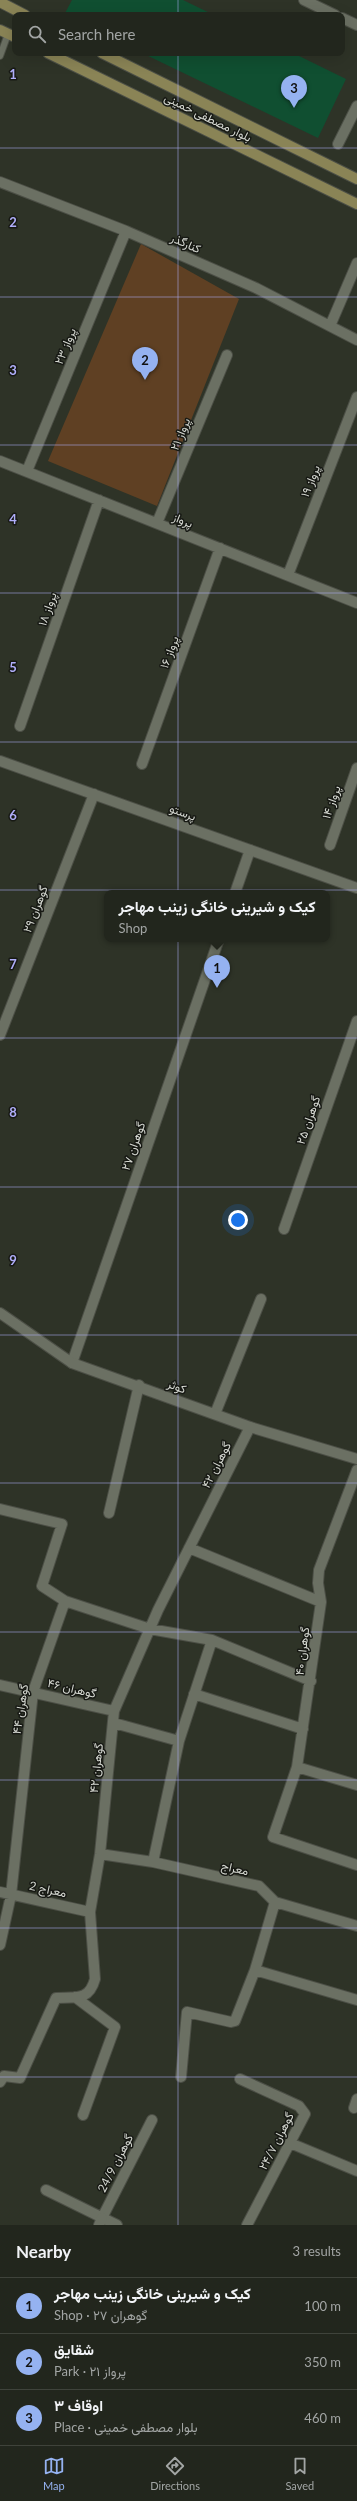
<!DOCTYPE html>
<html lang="en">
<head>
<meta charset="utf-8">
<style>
	body { margin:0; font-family:Lato,Vazirmatn,sans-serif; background:#2e322a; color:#f1f3f6 }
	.you { position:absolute; left:238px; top:1220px; width:14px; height:14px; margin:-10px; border:3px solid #fff; border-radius:50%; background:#1a73e8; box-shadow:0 0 0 6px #1a73e833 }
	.badge { display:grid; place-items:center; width:26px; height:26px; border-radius:50%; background:#95b2f1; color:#111; font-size:13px; font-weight:700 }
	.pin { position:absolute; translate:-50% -33px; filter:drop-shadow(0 1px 2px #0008) }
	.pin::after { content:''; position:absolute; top:21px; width:14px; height:12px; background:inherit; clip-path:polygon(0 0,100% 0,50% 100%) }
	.popup { position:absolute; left:104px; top:890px; width:226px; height:52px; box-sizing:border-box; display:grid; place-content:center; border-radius:8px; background:#22261d; filter:drop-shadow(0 1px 3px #0005); font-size:13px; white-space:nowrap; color:#a2a5a4 }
	.popup b { font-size:15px; color:#f1f3f6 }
	.popup::after { content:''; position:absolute; left:50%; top:100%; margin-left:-8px; border:8px solid transparent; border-top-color:#22261d }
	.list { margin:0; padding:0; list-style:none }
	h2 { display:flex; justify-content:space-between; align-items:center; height:52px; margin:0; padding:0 16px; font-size:17px }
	h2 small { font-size:13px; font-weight:400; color:#a2a5a4 }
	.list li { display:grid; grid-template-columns:26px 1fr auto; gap:12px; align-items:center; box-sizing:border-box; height:56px; padding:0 16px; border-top:1px solid #3f433b }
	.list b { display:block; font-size:15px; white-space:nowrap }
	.list p { margin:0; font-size:13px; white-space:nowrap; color:#a2a5a4 }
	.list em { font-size:13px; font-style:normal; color:#a2a5a4 }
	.icon { flex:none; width:22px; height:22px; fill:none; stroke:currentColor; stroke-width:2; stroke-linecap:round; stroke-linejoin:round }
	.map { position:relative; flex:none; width:357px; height:2225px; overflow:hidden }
	.search { position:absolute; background:#22261d; box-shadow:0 4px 16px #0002; left:12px; right:12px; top:12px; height:44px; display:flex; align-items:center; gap:10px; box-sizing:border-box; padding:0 14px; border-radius:8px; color:#a2a5a4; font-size:15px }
	.sheet { height:220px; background:#22261d }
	nav { display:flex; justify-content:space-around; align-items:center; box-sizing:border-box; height:56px; border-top:1px solid #3f433b; background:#22261d; font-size:11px; color:#a2a5a4 }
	nav a { display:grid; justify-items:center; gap:2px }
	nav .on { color:#95b2f1 }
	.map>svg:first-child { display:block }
	.green { fill:#5f4023 }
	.building { fill:#104f31 }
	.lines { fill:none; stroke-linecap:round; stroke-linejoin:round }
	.service-casing { stroke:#4c4f46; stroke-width:8 }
	.minor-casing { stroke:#4c4f46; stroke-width:12 }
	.tertiary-casing { stroke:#4c4f46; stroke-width:12 }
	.secondary-casing { stroke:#4c4f46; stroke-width:12 }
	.service { stroke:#6b7063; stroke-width:6 }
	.minor { stroke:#6b7063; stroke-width:10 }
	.tertiary { stroke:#6b7063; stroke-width:10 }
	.secondary { stroke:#8a8456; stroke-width:10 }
	.grid { fill:none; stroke:#b0aefa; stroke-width:1; stroke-opacity:0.55 }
	.labels { text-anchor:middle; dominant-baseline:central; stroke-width:3; stroke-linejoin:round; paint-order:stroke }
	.street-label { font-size:12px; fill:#d6d9d2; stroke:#171914 }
	.grid-label { font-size:13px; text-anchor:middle; font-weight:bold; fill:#b0aefa; stroke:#171914; stroke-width:3; stroke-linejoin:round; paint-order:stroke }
</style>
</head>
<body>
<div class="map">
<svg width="357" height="2225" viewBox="0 0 357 2225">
	<rect width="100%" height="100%" fill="#2e3327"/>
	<path class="green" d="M 141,244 L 239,299 L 157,506 L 48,461 Z"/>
	<path class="building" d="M 72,0 L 183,0 L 214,15 L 64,15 Z
		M 142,53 L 293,53 L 346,79 L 318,138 Z"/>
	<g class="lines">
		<defs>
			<path id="service" d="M 0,56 L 8,34"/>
			<path id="minor" d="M 304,0 L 335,15
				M 342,18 L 357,25
				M 338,144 L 357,106
				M 0,182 L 126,231 L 256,288 L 357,340
				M 330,326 L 357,263
				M 0,461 L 357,603
				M 27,471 L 126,231
				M 157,523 L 227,355
				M 288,575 L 357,397
				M 20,726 L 99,500
				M 142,764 L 220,548
				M 330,845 L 357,768
				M 235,893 L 250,850
				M 284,1229 L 357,1021
				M 72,1363 L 219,939
				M 215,1414 L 261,1299
				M 357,1470 L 319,1570 L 318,1583 L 321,1602 L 297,1767 L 273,1837 L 357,1865
				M 0,1509 L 62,1524 L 42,1586 L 65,1601 L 33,1692 L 11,1895 L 0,1945
				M 109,1513 L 139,1385
				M 189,1548 L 321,1602
				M 65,1601 L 150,1629 L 212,1640 L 179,1741
				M 212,1640 L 311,1681
				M 0,1685 L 114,1711
				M 194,1694 L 303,1729
				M 114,1723 L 179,1741 L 153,1862
				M 297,1767 L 357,1785
				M 100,1854 L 153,1862 L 259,1886 L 275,1902 L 357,1926
				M 0,1892 L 90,1912
				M 255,1970 L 357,2000
				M 75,1997 L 115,2027 L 83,2115
				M 181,2077 L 187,2012 L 231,2022 L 235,2021 L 255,1970 L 275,1902
				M 240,2079 L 299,2106 L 305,2114 L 247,2225
				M 0,2082 L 4,2076 L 20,2078 L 56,1998 C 76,1997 89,2001 95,1979 L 90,1912 L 100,1854 L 114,1711 L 158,1610 L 250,1427
				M 354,2108 L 357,2099
				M 290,2143 L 357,2171
				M 46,2190 L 117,2225
				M 102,2218 L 152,2120"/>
			<path id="tertiary" d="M 0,761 L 357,888
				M 0,1035 L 94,794
				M 0,1313 L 72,1363 L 250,1427 L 357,1459
				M 99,2225 L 102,2218"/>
			<path id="secondary" d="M 0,2 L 25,15
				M 0,30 L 15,37
				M 48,53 L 357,204
				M 102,53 L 357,179"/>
		</defs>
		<use href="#service" class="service-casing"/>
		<use href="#minor" class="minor-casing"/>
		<use href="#tertiary" class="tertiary-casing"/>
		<use href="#secondary" class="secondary-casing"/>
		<use href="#service" class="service"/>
		<use href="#minor" class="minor"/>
		<use href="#tertiary" class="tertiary"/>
		<use href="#secondary" class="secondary"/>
	</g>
	<path class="grid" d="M 178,0 L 178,15M 178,53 L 178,2225M 0,148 L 357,148M 0,297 L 357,297M 0,445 L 357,445M 0,593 L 357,593M 0,742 L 357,742M 0,890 L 357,890M 0,1038 L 357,1038M 0,1187 L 357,1187M 0,1335 L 357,1335M 0,1483 L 357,1483M 0,1632 L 357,1632M 0,1780 L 357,1780M 0,1928 L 357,1928M 0,2077 L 357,2077"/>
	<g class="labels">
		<g class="street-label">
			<text transform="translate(208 117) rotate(26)">بلوار مصطفی خمینی</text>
			<text transform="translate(186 243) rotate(24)">کنارگذر</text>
			<text transform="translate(65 346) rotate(-68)">پرواز ۲۳</text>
			<text transform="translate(180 434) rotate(-68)">پرواز ۲۱</text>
			<text transform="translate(310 481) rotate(-69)">پرواز ۱۹</text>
			<text transform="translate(183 520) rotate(22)">پرواز</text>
			<text transform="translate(47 609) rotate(-71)">پرواز ۱۸</text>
			<text transform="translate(169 652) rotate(-70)">پرواز ۱۶</text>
			<text transform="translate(331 802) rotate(-71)">پرواز ۱۴</text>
			<text transform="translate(183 812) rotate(20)">پرستو</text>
			<text transform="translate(35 909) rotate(-69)">گوهران ۲۹</text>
			<text transform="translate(308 1120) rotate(-71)">گوهران ۲۵</text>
			<text transform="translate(133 1146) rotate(-71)">گوهران ۲۷</text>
			<text transform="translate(177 1386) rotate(21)">کوثر</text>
			<text transform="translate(216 1465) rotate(-63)">گوهران ۴۲</text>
			<text transform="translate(302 1651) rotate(-83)">گوهران ۴۰</text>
			<text transform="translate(72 1688) rotate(13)">گوهران ۴۶</text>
			<text transform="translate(20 1709) rotate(-81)">گوهران ۴۴</text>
			<text transform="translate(96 1768) rotate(-84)">گوهران ۴۲</text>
			<text transform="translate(235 1868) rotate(13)">معراج</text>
			<text transform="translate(48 1889) rotate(12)">معراج 2</text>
			<text transform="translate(276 2141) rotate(-63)">گوهران ۲۴/۷</text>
			<text transform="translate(115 2163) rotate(-63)">گوهران 24/9</text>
		</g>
	</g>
	<g class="grid-label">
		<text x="13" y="79">1</text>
		<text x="13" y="227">2</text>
		<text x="13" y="375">3</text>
		<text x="13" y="524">4</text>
		<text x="13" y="672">5</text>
		<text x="13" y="820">6</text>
		<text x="13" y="969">7</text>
		<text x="13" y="1117">8</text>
		<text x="13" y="1265">9</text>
	</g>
</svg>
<div class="you"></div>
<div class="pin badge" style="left:217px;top:988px">1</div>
<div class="popup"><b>کیک و شیرینی خانگی زینب مهاجر</b>Shop</div>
<div class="pin badge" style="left:145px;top:380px">2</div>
<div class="pin badge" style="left:294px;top:108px">3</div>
<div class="search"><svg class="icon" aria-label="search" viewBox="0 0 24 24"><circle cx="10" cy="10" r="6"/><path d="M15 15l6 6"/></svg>Search here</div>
</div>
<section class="sheet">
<h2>Nearby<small>3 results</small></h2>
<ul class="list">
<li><span class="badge">1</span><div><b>کیک و شیرینی خانگی زینب مهاجر</b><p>Shop · گوهران ۲۷</p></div><em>100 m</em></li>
<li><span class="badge">2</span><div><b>شقایق</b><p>Park · پرواز ۲۱</p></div><em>350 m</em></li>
<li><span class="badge">3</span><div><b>اوقاف ۳</b><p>Place · بلوار مصطفی خمینی</p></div><em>460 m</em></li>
</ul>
</section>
<nav>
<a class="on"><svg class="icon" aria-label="map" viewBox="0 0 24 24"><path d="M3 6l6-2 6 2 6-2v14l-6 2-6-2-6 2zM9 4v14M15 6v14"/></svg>Map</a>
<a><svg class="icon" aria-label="directions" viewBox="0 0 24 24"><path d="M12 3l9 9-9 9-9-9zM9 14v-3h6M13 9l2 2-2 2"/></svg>Directions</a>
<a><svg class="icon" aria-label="saved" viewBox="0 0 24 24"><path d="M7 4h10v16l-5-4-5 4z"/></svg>Saved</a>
</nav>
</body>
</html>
